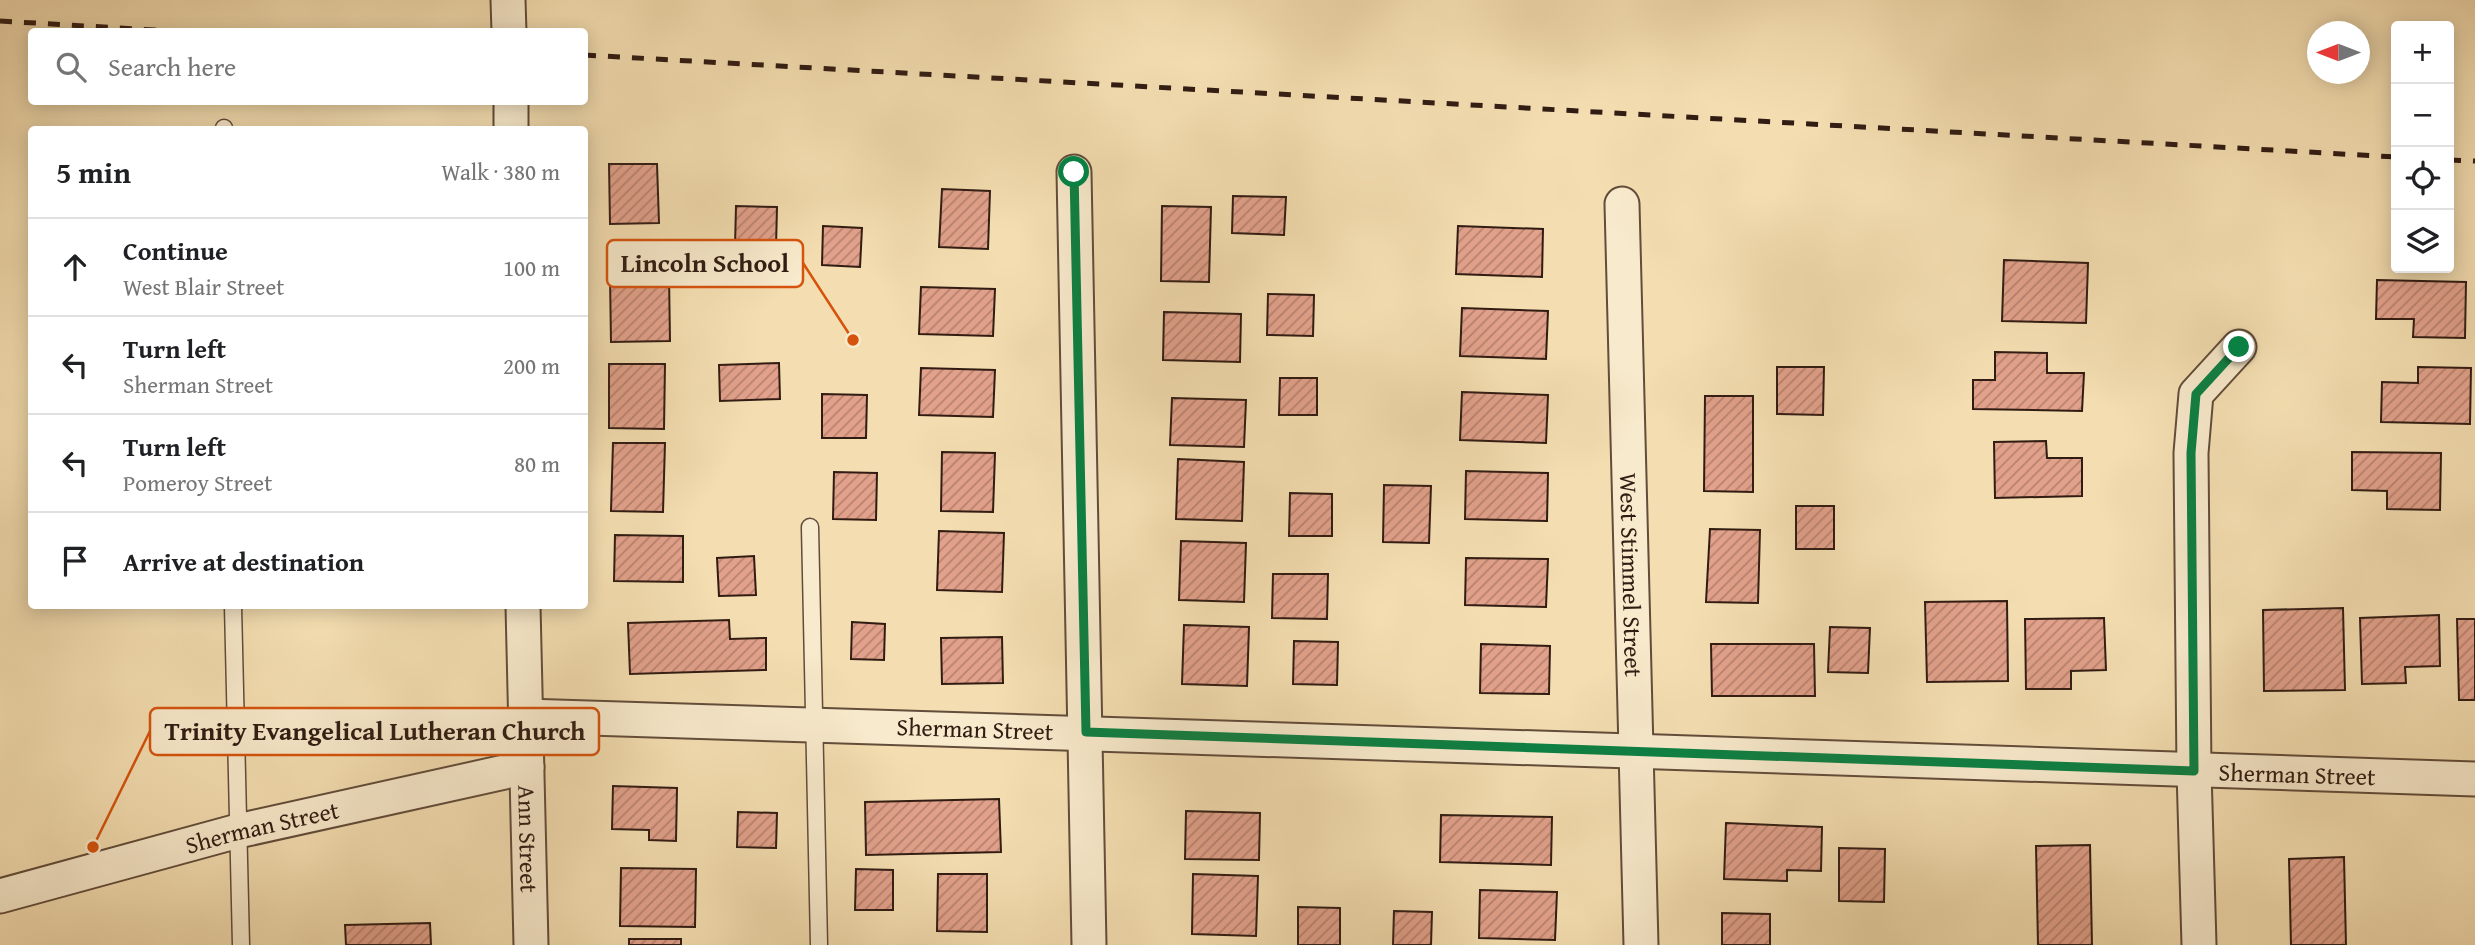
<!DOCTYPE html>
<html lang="en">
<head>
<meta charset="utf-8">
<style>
	body { margin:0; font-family:"Gentium Book Plus",serif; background:#f6f6f6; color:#202124 }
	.controls { position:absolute; right:21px; top:21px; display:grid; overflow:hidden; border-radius:7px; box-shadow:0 4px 18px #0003 }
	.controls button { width:63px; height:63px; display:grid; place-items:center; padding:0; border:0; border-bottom:2px solid #e0e0e0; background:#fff; color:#202124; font:35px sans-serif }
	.compass { position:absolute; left:2307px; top:21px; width:63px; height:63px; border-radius:50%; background:#fff; box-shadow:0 4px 18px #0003; rotate:270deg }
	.stop { position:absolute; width:21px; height:21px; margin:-16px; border:5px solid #0b8043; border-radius:50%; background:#fff }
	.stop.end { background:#0b8043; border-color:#fff; box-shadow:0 2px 7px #0008 }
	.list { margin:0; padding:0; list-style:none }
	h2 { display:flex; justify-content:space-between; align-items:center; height:91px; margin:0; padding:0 28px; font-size:30px }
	h2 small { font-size:23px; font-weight:400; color:#757577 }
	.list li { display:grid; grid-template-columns:46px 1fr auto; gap:21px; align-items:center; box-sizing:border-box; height:98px; padding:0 28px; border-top:2px solid #e0e0e0 }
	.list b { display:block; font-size:26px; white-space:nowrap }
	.list p { margin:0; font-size:23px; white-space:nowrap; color:#757577 }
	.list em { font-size:23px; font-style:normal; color:#757577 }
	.icon { flex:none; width:38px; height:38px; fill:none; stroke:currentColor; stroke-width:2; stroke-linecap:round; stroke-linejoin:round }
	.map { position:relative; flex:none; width:2475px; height:945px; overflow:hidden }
	.search { position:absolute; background:#fff; box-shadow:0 4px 18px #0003; left:28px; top:28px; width:560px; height:77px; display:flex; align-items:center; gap:18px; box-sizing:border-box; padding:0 24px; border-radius:7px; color:#757577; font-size:26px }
	.panel { position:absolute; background:#fff; box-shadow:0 4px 18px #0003; left:28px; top:126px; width:560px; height:483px; border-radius:7px }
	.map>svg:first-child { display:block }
	.building { fill:url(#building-hatch); stroke:#311c13; stroke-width:2 }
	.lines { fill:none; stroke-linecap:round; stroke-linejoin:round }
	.lane-casing { stroke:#624c3a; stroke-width:19 }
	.street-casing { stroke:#624c3a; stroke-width:37 }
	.lane { stroke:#f8eacc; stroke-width:16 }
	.street { stroke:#f8eacc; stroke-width:33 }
	.rail { stroke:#311c13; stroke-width:5; stroke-dasharray:12 12; stroke-linecap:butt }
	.route { stroke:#0b8043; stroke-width:9 }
	.labels { text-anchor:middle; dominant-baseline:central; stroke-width:7; stroke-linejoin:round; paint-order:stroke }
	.street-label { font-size:24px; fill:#311c13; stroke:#f8eacc }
	.leader { fill:none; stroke:#d6530d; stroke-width:2.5 }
	.callout-dot { fill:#d6530d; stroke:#f8eacc; stroke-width:2.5 }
	.callout { fill:#f8eacc; stroke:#d6530d; stroke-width:2.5 }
	.callout-label { font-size:26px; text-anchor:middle; font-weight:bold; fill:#311c13 }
</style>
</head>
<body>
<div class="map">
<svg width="2475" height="945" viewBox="0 0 2475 945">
	<defs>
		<pattern id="building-hatch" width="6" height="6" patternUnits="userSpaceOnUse" patternTransform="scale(1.75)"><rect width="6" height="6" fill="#e2a18b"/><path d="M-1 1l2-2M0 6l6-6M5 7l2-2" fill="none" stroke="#b88270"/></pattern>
	</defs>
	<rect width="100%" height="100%" fill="#f4deb1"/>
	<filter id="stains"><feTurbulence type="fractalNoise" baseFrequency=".00286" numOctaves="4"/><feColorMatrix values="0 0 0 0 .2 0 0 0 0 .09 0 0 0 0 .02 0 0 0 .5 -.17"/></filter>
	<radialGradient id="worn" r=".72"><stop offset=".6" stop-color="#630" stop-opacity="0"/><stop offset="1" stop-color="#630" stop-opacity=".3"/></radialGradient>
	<path class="building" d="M 609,164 L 657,164 L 659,223 L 610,224 Z
		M 942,189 L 990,191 L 988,249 L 939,247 Z
		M 1233,196 L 1286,197 L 1284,235 L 1232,233 Z
		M 736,206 L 777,207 L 776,247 L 735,246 Z
		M 1162,206 L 1211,207 L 1209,282 L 1161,281 Z
		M 823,226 L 862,228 L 860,267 L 822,265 Z
		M 1458,226 L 1543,229 L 1542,277 L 1456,274 Z
		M 2004,260 L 2088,263 L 2086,323 L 2002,321 Z
		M 669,276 L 670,341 L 611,342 L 610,277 Z
		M 2377,280 L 2466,282 L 2465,338 L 2413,337 L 2414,319 L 2376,319 Z
		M 921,287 L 995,289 L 993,336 L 919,334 Z
		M 1268,294 L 1314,295 L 1313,336 L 1267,335 Z
		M 1462,308 L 1548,311 L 1546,359 L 1460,356 Z
		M 1164,312 L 1241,314 L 1240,362 L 1163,360 Z
		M 1995,352 L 2047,353 L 2047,373 L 2084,373 L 2082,411 L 1973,409 L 1973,380 L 1995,380 Z
		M 779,363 L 780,399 L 720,401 L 719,365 Z
		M 609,364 L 665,364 L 664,429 L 609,428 Z
		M 1777,367 L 1824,367 L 1823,415 L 1777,414 Z
		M 2418,367 L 2471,368 L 2470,424 L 2381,422 L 2382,382 L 2418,383 Z
		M 921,368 L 995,370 L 993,417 L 919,415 Z
		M 1280,378 L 1317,378 L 1317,415 L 1279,415 Z
		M 1462,392 L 1548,395 L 1546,443 L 1460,440 Z
		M 822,394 L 867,395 L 866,438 L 822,438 Z
		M 1705,396 L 1753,396 L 1753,492 L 1704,491 Z
		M 1172,398 L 1246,400 L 1244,447 L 1170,445 Z
		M 2046,441 L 2047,458 L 2082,458 L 2082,496 L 1995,498 L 1994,442 Z
		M 613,443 L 665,443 L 663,512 L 611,511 Z
		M 942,452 L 995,453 L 993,512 L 941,511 Z
		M 2352,452 L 2441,453 L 2440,510 L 2387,509 L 2387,491 L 2352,490 Z
		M 1178,459 L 1244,462 L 1242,521 L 1176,519 Z
		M 1466,471 L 1548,473 L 1547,521 L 1465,519 Z
		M 834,472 L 877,473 L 876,520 L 833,519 Z
		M 1384,485 L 1431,486 L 1429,543 L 1383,542 Z
		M 1290,493 L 1332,494 L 1332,536 L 1289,536 Z
		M 1796,506 L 1834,506 L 1834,549 L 1796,549 Z
		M 1710,529 L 1760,530 L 1758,603 L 1706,602 Z
		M 939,531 L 1004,533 L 1002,592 L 937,590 Z
		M 615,535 L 683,536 L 683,582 L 614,581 Z
		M 1181,541 L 1246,543 L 1244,602 L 1179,600 Z
		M 754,556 L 756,595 L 719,596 L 717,558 Z
		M 1466,558 L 1548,559 L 1546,607 L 1465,605 Z
		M 1273,574 L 1328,574 L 1327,619 L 1272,618 Z
		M 2007,601 L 2008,681 L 1927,682 L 1925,602 Z
		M 2343,608 L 2345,690 L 2264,691 L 2263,610 Z
		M 2439,615 L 2440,666 L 2405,667 L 2406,683 L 2362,684 L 2360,618 Z
		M 2104,618 L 2106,670 L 2071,671 L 2071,689 L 2026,689 L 2025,619 Z
		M 2457,619 L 2475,619 L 2475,700 L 2459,700 Z
		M 729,620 L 730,639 L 766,638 L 766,670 L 630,674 L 628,623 Z
		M 852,622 L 885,624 L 884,660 L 851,659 Z
		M 1184,625 L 1249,627 L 1247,686 L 1182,684 Z
		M 1830,627 L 1870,628 L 1868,673 L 1828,672 Z
		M 1002,637 L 1003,683 L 942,684 L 941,638 Z
		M 1294,641 L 1338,642 L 1337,685 L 1293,684 Z
		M 1481,644 L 1550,646 L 1549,694 L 1480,693 Z
		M 1711,644 L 1814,644 L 1815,696 L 1712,696 Z
		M 613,786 L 677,788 L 676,841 L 649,840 L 649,830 L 612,829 Z
		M 999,799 L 1001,852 L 866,855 L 865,802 Z
		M 1186,811 L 1260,813 L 1259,860 L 1185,859 Z
		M 738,812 L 777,813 L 776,848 L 737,847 Z
		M 1441,815 L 1552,817 L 1551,865 L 1440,862 Z
		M 1726,823 L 1822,827 L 1821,871 L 1787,870 L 1787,881 L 1724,879 Z
		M 2090,845 L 2092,945 L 2038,945 L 2036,846 Z
		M 1839,848 L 1885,849 L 1884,902 L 1839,901 Z
		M 2344,857 L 2346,945 L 2291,945 L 2289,859 Z
		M 621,868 L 696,869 L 695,927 L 620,926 Z
		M 856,869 L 893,870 L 893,910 L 855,910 Z
		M 938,874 L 987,874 L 987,932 L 937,931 Z
		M 1193,874 L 1258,876 L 1256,936 L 1192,934 Z
		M 1480,890 L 1557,892 L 1555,940 L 1479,938 Z
		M 1298,907 L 1340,908 L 1340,945 L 1298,945 Z
		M 1394,911 L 1432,912 L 1431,945 L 1393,945 Z
		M 1722,913 L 1770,914 L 1770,945 L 1722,945 Z
		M 430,923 L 431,945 L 346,945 L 345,925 Z
		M 629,939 L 681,939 L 681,945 L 629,945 Z"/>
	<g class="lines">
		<defs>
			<path id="lane" d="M 224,128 L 224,130
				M 810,527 L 819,945
				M 233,606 L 241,945"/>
			<g id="street">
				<path d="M 508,0 L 509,32"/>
				<path d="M 511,102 L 511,130"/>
				<path d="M 1074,172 L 1089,945"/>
				<path id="s1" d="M 1622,204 L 1641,945"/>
				<path id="s2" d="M 523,606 L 531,945"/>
				<path id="s3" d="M 525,716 C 1175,731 1825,761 2475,779"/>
				<path id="s4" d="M 0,896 L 238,831 L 527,767"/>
				<path d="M 2199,945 L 2194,771 L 2191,453 L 2196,394 L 2239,347"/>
			</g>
		</defs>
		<use href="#lane" class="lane-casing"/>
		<use href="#street" class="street-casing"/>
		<use href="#lane" class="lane"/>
		<use href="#street" class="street"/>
		<path class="rail" d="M 0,21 L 188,32
			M 584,55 L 2396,157
			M 2449,160 L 2475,161"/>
	</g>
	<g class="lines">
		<path class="route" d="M 1074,172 L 1086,732 L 2194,771 L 2191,453 L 2196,394 L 2239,347"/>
	</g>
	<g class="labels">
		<g class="street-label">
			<text stroke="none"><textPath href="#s1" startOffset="371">West Stimmel Street</textPath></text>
			<text stroke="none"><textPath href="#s3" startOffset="450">Sherman Street</textPath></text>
			<text stroke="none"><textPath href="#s3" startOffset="1773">Sherman Street</textPath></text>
			<text stroke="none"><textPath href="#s4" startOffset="271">Sherman Street</textPath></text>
			<text stroke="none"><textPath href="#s2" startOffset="233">Ann Street</textPath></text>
		</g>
	</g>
	<path class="leader" d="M853 340L803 263M93 847L150 731"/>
	<g class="callout-dot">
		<circle cx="853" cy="340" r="7"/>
		<circle cx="93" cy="847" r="7"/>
	</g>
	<g class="callout">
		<rect x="607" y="240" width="196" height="47" rx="7"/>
		<rect x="150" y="708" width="449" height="47" rx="7"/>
	</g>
	<g class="callout-label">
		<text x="705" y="272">Lincoln School</text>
		<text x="375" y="740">Trinity Evangelical Lutheran Church</text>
	</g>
	<rect width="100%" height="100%" filter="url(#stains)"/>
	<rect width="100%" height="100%" fill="url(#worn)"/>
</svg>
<div class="controls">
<button>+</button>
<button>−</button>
<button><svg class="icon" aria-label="locate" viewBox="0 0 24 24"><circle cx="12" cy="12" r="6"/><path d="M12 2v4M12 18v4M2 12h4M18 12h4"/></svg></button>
<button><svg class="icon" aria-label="layers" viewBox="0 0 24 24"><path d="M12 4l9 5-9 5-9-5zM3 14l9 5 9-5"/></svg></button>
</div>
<svg class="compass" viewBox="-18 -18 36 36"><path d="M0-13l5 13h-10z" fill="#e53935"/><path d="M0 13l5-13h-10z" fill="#757577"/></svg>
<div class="stop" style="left:1074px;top:172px"></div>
<div class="stop end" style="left:2239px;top:347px"></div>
<div class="search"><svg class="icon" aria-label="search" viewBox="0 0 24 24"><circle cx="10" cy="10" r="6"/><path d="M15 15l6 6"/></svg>Search here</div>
<section class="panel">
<h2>5 min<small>Walk · 380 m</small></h2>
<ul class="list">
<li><svg class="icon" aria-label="ahead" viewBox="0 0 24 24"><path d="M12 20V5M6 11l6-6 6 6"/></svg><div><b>Continue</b><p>West Blair Street</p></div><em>100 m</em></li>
<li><svg class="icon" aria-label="left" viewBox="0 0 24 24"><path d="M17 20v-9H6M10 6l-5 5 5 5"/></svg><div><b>Turn left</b><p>Sherman Street</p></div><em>200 m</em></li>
<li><svg class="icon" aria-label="left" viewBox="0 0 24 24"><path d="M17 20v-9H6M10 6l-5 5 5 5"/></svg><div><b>Turn left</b><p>Pomeroy Street</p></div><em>80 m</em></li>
<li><svg class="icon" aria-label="arrive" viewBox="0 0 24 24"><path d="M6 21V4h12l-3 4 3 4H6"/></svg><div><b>Arrive at destination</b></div></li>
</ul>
</section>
</div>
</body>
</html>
